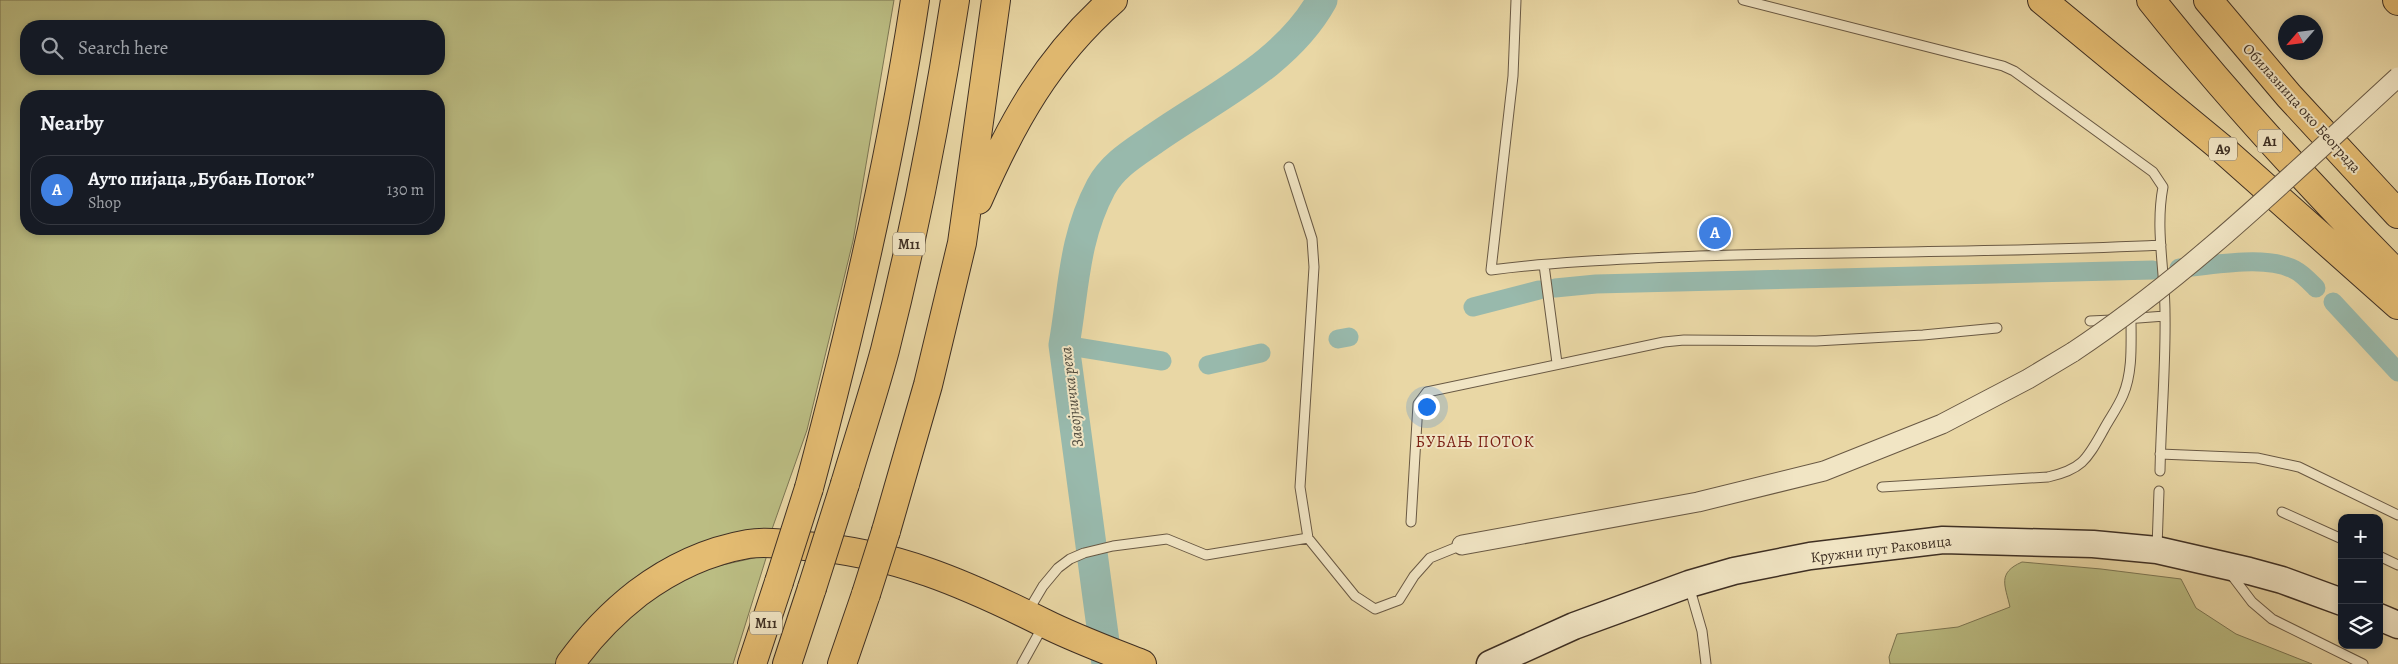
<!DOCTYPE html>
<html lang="en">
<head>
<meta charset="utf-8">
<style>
	body { margin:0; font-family:Alegreya,serif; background:#20242c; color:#f1f3f6 }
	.controls { position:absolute; right:15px; bottom:15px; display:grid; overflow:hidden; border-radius:10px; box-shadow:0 2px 8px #0003 }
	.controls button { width:45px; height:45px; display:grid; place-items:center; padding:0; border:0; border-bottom:1px solid #363941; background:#171b24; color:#f1f3f6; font:25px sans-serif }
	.compass { position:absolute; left:2278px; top:15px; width:45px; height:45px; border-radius:50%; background:#171b24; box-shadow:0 2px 8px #0003; rotate:242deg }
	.you { position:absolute; left:1426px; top:406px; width:18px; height:18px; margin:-12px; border:4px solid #fff; border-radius:50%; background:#1a73e8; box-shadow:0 0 0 8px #1a73e833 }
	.badge { display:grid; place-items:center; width:32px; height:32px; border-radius:50%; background:#c59692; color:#fff; font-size:16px; font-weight:700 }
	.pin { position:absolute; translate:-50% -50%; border:2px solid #fff; box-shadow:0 1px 5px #0006 }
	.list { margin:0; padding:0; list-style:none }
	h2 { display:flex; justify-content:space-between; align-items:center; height:65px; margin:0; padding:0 20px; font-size:21px }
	h2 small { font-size:16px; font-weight:400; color:#9ea1a6 }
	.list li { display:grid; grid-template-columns:32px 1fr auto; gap:15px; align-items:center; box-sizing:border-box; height:70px; margin:0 10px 10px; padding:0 10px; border:1px solid #363941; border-radius:20px }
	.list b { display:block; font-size:19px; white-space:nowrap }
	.list p { margin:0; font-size:16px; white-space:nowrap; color:#9ea1a6 }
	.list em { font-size:16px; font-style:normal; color:#9ea1a6 }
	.icon { flex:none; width:28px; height:28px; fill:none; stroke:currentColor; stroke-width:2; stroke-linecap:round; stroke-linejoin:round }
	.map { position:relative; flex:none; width:2398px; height:664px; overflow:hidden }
	.search { position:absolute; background:#171b24; box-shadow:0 2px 8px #0003; left:20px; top:20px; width:425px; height:55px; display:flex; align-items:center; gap:12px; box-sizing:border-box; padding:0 18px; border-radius:20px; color:#9ea1a6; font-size:19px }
	.panel { position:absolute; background:#171b24; box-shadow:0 2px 8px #0003; left:20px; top:90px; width:425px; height:145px; border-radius:20px }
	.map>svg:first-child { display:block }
	.green { fill:#bbbd83; stroke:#7c7653; fill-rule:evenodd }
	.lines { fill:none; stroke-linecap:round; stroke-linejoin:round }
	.canal { stroke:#98b9ac; stroke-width:19 }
	.river { stroke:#98b9ac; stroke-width:31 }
	.lane-casing { stroke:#695944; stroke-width:11 }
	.street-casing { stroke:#695944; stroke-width:21 }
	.secondary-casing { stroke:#3e2f23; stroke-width:29 }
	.highway-casing { stroke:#3e2f23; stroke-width:30 }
	.lane { stroke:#f1e5c4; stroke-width:9 }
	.street { stroke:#f1e5c4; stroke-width:19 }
	.secondary { stroke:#f1e5c4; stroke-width:26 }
	.highway { stroke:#e4bc72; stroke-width:28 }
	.street-bridge-casing { stroke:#695944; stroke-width:21; stroke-linecap:butt }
	.highway-bridge-casing { stroke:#3e2f23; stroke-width:30; stroke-linecap:butt }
	.street-bridge { stroke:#f1e5c4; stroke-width:19 }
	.highway-bridge { stroke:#e4bc72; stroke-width:28 }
	.labels { text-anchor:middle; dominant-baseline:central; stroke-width:4; stroke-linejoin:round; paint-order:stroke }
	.shield { fill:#f1e5c4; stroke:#746653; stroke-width:1 }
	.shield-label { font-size:14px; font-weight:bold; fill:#3e2f23 }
	.street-label { font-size:15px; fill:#3e2f23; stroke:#f1e5c4 }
	.water-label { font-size:16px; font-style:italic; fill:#504b3e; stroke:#f1e5c4 }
	.neighbourhood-label { font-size:16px; letter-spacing:1px; fill:#7a1f14; stroke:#f1e5c4 }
</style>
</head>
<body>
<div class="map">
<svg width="2398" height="664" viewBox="0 0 2398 664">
	<rect width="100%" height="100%" fill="#e9d7a5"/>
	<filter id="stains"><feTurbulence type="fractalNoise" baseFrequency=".004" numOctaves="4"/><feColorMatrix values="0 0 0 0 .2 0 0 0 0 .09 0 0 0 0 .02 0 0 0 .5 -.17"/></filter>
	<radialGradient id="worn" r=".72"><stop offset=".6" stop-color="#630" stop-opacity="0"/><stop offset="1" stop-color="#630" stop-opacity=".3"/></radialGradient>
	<path class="green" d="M 0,0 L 894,0 L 853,241 L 807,430 L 771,532 L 744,534 L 558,664 L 0,664 ZM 26,26 L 439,26 L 439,69 L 26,69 ZM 26,96 L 439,96 L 439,229 L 26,229 Z
		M 767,555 L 733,664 L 582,664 L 627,614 L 680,581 L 709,568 Z
		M 2022,562 L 2101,569 L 2181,579 L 2196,608 L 2236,634 L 2312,664 L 1890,664 L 1889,657 L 1897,634 L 1958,627 L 2010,607 C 2005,585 1997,573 2022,562 Z"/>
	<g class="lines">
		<path class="canal" d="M 2179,268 C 2212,266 2265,254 2295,270 C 2303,274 2310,282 2316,288
			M 1555,288 L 1596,284 L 2153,270
			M 2333,302 L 2398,372
			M 1473,307 L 1539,290
			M 1338,339 L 1349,337
			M 1064,345 L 1162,361
			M 1208,365 L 1261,353"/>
		<path class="river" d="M 1107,664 L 1064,345 C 1074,289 1073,240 1101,187 C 1113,165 1134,153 1154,139 C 1212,98 1286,65 1322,0"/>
		<defs>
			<path id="lane" d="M 1516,0 L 1513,76 L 1491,270 C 1560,261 1629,259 1699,256 C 1853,251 2007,253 2161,245
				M 1743,0 L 2003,66 L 2014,71 L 2153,172 L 2163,187 C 2155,229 2165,271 2165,313 C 2166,366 2161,418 2160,471
				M 1289,167 L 1312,239 L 1314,267 L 1300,487 L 1308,538 L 1355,596 L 1375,609 L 1399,600 L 1414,576 L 1430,558 L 1462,545
				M 1544,265 L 1557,363
				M 2125,319 L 2165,316
				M 2090,321 L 2112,320
				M 2160,454 L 2257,458 L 2299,467 L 2398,515
				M 1882,487 L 2048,477 C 2083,469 2087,459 2104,429 C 2110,418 2118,407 2123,395 C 2133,372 2131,343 2131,318
				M 2282,512 L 2342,539
				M 1411,522 L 1418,404 L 1427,392 L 1664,342 L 1684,340 L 1816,341 L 1923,335 L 1997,328
				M 2157,548 L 2159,491
				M 2379,556 L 2398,565
				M 2230,573 L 2252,602 L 2272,619 L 2363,664
				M 1689,586 L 1702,631 L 1706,664
				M 1027,613 L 1043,586 L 1058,568 L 1070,559 L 1084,553 L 1113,546 L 1167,539 L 1206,555 L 1308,538
				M 1022,664 L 1043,626"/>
			<path id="street" d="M 1462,545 L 1698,502 L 1824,471 L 1942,424 L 2028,379 L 2073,352"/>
			<path id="secondary" d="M 2379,617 L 2398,625
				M 1490,664 L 1574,626 L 1689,584 L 1734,571 L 1810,556 L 1943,540 L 2093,544 L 2157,550 L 2249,571 L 2282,580 L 2342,602"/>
			<path id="highway" d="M 2042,0 L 2219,146 L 2398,305
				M 2151,0 C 2228,97 2311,187 2398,275
				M 2208,0 L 2289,96 L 2398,214
				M 2397,0 L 2398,1
				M 978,200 C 1012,122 1048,57 1113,0
				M 845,484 C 858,440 873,395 885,350 C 914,235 937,117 955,0
				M 809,488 C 852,327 890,165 915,0
				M 886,531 L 928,385 L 962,243 L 996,0
				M 570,664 C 590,636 611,614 638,593 C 670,569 708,551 748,544 C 766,541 786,544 805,546 C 893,552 966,584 1044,623 C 1076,639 1109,651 1142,664
				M 752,664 L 779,582
				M 787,664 L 812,588
				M 842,664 L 866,594"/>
		</defs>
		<use href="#lane" class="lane-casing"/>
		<use href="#street" class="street-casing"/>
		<use href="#secondary" class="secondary-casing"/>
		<use href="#highway" class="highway-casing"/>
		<use href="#lane" class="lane"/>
		<use href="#street" class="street"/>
		<use href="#secondary" class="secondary"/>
		<use href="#highway" class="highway"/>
		<defs>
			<path id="street-bridge" d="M 2073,352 C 2192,273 2293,173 2398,77"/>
			<path id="highway-bridge" d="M 779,582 L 809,488
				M 812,588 L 845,484
				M 866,594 L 886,531"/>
		</defs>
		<use href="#street-bridge" class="street-bridge-casing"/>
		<use href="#highway-bridge" class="highway-bridge-casing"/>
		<use href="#street-bridge" class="street-bridge"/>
		<use href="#highway-bridge" class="highway-bridge"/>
	</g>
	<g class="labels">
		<g class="shield">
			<rect x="2257.5" y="129.5" width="25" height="23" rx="4"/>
			<rect x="2209" y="137.5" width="28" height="23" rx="4"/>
			<rect x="893" y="232.5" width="32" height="23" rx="4"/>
			<rect x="750" y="611.5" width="32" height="23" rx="4"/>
		</g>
		<g class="shield-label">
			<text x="2270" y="141">A1</text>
			<text x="2223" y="149">A9</text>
			<text x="909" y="244">M11</text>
			<text x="766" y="623">M11</text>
		</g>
		<g class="street-label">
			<text transform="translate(2302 108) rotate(48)">Обилазница око Београда</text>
			<text transform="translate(1881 549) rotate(-7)">Кружни пут Раковица</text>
		</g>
		<g class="water-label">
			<text transform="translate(1072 397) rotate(-97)">Завојничка река</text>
		</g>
		<g class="neighbourhood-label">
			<text x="1475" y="442">БУБАЊ ПОТОК</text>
		</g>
	</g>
	<rect width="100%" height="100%" filter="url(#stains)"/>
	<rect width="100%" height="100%" fill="url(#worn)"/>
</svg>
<div class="controls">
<button>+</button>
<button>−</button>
<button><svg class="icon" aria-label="layers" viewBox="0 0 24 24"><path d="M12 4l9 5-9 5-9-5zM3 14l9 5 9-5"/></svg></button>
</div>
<svg class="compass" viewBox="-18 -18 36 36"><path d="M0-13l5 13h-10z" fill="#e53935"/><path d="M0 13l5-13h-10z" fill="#9ea1a6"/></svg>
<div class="you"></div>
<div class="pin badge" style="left:1715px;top:233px;background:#3f7fe0">A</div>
<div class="search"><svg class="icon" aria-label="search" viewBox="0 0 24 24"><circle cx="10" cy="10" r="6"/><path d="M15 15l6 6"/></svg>Search here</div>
<section class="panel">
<h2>Nearby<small></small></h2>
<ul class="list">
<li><span class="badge" style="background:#3f7fe0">A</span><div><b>Ауто пијаца „Бубањ Поток”</b><p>Shop</p></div><em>130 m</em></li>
</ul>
</section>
</div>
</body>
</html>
